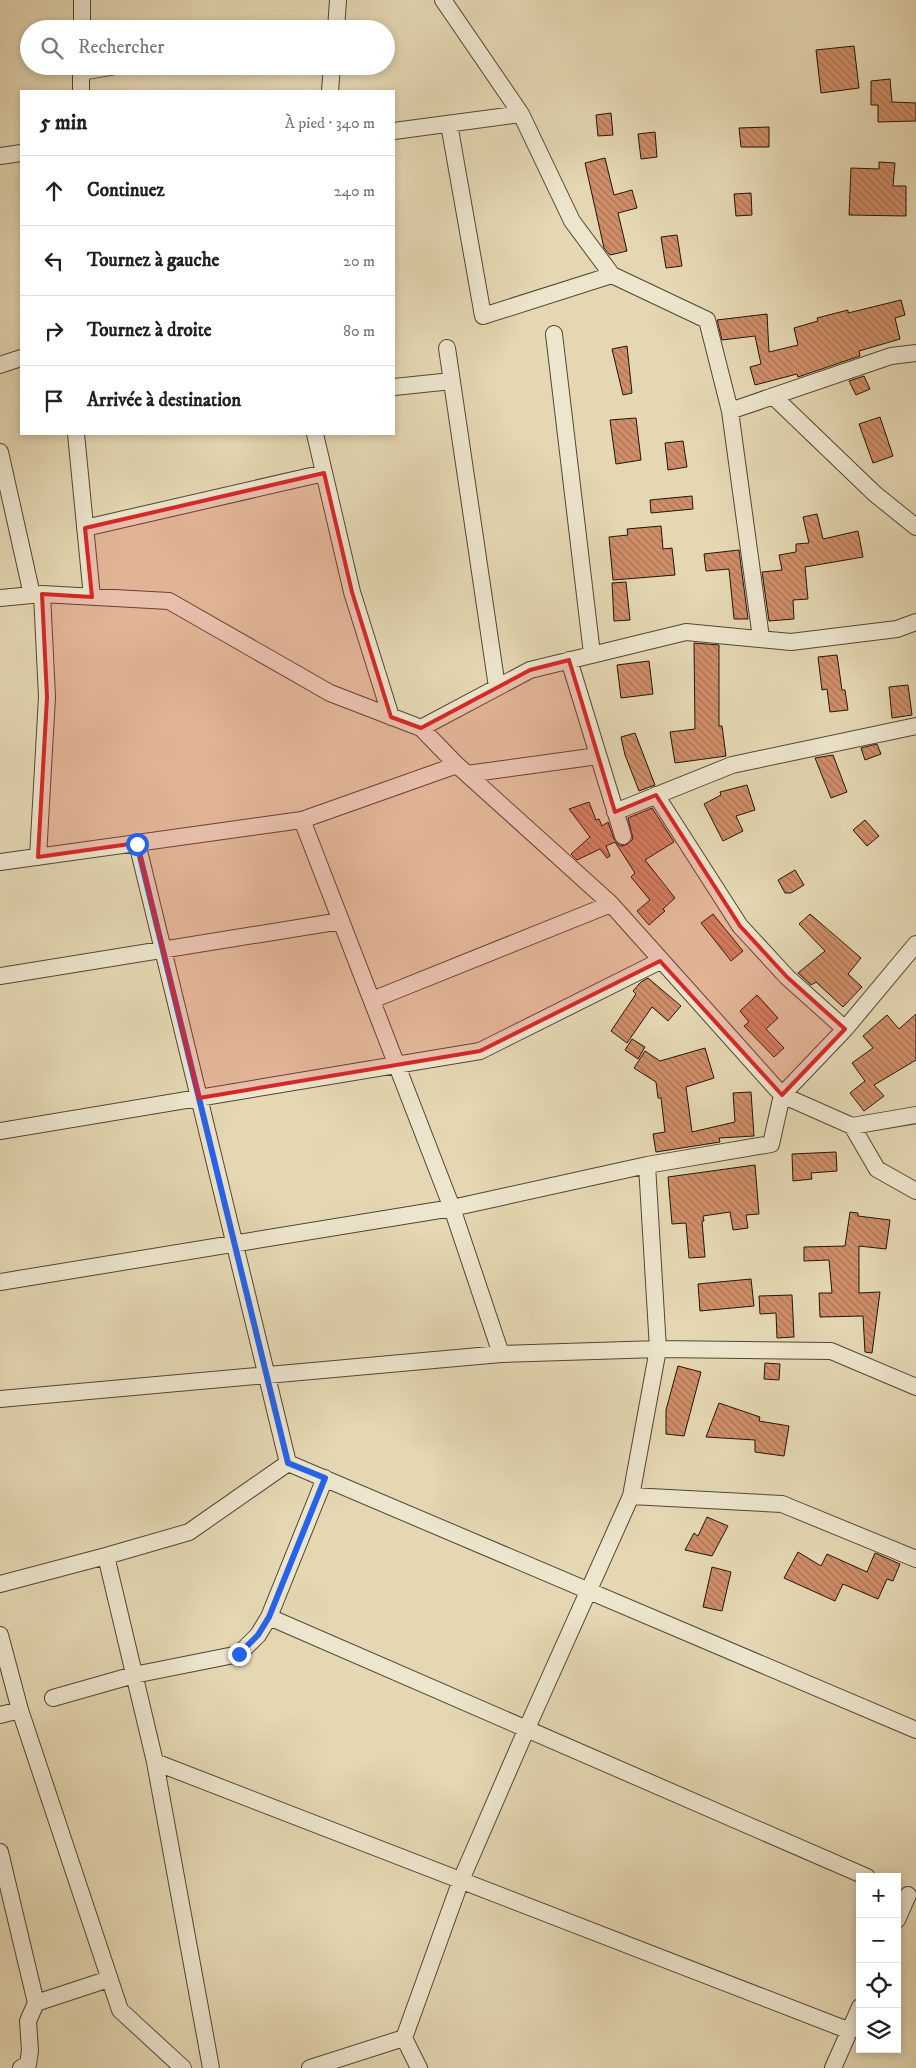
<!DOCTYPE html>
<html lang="fr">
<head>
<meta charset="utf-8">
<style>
	body { margin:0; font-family:"IM FELL DW Pica",serif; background:#f2f2f2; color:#222 }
	.controls { position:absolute; right:15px; bottom:15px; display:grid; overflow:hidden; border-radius:0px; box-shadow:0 2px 8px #0003 }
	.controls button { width:45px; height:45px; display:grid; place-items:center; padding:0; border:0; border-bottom:1px solid #e0e0e0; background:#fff; color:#222; font:25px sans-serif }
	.stop { position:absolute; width:15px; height:15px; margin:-11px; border:4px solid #2563eb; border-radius:50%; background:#fff }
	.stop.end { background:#2563eb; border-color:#fff; box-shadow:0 1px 5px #0008 }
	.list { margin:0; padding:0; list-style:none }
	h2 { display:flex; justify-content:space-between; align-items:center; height:65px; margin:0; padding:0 20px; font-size:21px }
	h2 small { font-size:16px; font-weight:400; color:#767676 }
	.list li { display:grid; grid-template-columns:32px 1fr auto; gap:15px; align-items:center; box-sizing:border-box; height:70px; padding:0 20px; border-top:1px solid #e0e0e0 }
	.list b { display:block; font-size:19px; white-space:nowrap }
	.list em { font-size:16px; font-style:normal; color:#767676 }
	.icon { flex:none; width:28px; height:28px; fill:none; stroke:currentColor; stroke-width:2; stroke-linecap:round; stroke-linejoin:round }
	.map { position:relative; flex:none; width:916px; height:2068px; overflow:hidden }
	.search { position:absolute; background:#fff; box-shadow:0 2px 8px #0003; left:20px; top:20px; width:375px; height:55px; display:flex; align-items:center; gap:12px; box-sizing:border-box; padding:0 18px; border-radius:28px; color:#767676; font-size:19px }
	.panel { position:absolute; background:#fff; box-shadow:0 2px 8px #0003; left:20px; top:90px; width:375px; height:345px; border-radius:0px }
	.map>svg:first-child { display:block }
	.building { fill:url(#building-back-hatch); stroke:#211509 }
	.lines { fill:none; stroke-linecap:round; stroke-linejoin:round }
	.minor-casing { stroke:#524633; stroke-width:18 }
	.minor { stroke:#ede5cd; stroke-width:16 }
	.route { stroke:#2563eb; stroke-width:6 }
	.marked { fill:#d62828; fill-opacity:0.2; stroke:#d62828; stroke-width:4; stroke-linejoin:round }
</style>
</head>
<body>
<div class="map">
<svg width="916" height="2068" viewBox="0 0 916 2068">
	<defs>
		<pattern id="building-back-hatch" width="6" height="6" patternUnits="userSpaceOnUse" patternTransform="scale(1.25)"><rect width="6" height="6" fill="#d08e69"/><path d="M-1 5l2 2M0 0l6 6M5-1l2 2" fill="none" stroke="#a87355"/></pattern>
	</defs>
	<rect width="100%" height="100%" fill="#e4d7b2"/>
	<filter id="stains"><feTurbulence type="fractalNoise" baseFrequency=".004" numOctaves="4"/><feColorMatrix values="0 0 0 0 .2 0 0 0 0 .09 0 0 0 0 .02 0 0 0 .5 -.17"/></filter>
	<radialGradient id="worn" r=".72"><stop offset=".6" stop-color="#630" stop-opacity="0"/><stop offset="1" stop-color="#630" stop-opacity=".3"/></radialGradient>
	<path class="building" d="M 854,46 L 859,88 L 821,93 L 816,50 Z
		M 890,79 L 892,102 L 916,103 L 916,121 L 878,122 L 878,105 L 871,105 L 871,81 Z
		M 611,113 L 613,135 L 598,136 L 596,115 Z
		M 769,127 L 769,147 L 741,147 L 739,128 Z
		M 655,132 L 657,157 L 641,159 L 638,134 Z
		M 605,158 L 614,195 L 632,190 L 637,208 L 618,213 L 627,251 L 610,255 L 604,248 L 585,163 Z
		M 879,162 L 895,163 L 893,186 L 906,186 L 906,216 L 849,215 L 851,168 L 879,169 Z
		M 751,193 L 752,215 L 736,216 L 734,194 Z
		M 677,235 L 682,266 L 666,268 L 661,237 Z
		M 901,300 L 905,315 L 895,318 L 900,339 L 859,351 L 860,356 L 798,377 L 797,374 L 755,385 L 750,367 L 761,364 L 755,336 L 722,340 L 717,320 L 767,314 L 769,352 L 798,345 L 794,328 L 818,321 L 817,318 L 848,310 L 848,313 Z
		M 627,346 L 632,393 L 623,395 L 612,349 Z
		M 864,376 L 870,389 L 856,395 L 849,381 Z
		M 880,417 L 893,456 L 873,463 L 859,424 Z
		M 636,418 L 641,460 L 616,464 L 610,420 Z
		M 683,441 L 687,467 L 668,470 L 665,443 Z
		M 692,496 L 693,509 L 651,513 L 650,500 Z
		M 817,514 L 823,539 L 858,531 L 863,557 L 805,567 L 808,599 L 793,600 L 794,619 L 769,621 L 762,572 L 782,570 L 779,555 L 796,552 L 796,544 L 809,543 L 803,517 Z
		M 661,526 L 663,549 L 672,548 L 675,575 L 613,580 L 609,537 L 628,535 L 627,529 Z
		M 739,550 L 748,619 L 734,619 L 729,569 L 706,571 L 704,554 Z
		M 626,582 L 630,620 L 614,621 L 612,583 Z
		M 694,643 L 719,645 L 719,726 L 722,726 L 726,756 L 675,763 L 670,732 L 695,729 Z
		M 837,655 L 842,690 L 845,690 L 848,710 L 830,712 L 827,689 L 822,690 L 818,657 Z
		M 649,661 L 653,694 L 621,698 L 617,665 Z
		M 908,685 L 912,715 L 892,718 L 889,687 Z
		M 635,733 L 655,785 L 639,791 L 625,755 L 621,737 Z
		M 877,744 L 881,754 L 865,760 L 861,748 Z
		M 833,755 L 847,792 L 831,798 L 815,758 Z
		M 747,785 L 755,810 L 736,816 L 743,831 L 723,841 L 704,804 L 721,795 L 720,792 Z
		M 589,802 L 596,820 L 599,819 L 602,826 L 608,822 L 614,839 L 620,846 L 626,845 L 633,839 L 628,818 L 652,808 L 674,842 L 645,860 L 675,898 L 663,909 L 665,911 L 649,925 L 637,911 L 650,900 L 631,877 L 635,873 L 615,842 L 606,846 L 610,856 L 607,858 L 600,849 L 577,860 L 571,854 L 590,837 L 569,809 Z
		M 865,820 L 879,836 L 867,846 L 853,830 Z
		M 795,870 L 804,885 L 791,893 L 785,893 L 778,880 Z
		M 713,914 L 743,951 L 731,961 L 701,923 Z
		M 810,914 L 861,958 L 848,974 L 862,987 L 843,1007 L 816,982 L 811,985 L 798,973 L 825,951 L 799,924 Z
		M 648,978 L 681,1006 L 668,1021 L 652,1007 L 627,1043 L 611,1031 L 636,994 L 633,991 L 641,982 Z
		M 757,995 L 778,1018 L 766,1029 L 784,1048 L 774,1057 L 744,1026 L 749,1022 L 740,1011 Z
		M 916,1014 L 916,1060 L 874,1085 L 884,1096 L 864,1111 L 850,1093 L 865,1081 L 852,1063 L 873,1048 L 863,1036 L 887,1015 L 899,1029 Z
		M 632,1039 L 645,1047 L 638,1059 L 625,1050 Z
		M 705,1048 L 714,1078 L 686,1087 L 692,1132 L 735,1122 L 733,1093 L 751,1092 L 754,1136 L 719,1138 L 720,1142 L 656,1152 L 653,1134 L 665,1132 L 661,1098 L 658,1098 L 656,1082 L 634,1068 L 645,1051 L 660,1061 Z
		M 836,1152 L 837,1171 L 811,1173 L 812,1179 L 793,1181 L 792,1154 Z
		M 755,1165 L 759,1214 L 746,1215 L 748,1228 L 733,1230 L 730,1212 L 703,1216 L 704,1221 L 702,1221 L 705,1257 L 689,1258 L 686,1223 L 672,1224 L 668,1177 Z
		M 850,1212 L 858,1213 L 858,1216 L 890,1220 L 886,1249 L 859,1246 L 859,1293 L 880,1292 L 872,1353 L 865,1352 L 863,1316 L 820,1317 L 819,1293 L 832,1293 L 829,1260 L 804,1261 L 804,1247 L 845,1246 Z
		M 751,1279 L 754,1306 L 700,1311 L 698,1284 Z
		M 792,1295 L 794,1337 L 777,1338 L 776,1313 L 760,1314 L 759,1296 Z
		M 765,1363 L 780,1364 L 779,1380 L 764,1379 Z
		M 678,1366 L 701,1372 L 684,1436 L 666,1434 L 666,1410 Z
		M 719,1403 L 760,1417 L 759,1421 L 789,1426 L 784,1456 L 755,1452 L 755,1440 L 706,1437 Z
		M 707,1517 L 728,1526 L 712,1556 L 685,1550 L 694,1533 L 698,1536 Z
		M 798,1552 L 821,1566 L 827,1554 L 867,1572 L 875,1553 L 900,1564 L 893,1581 L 887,1579 L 878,1599 L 843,1584 L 835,1601 L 784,1578 Z
		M 712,1567 L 731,1572 L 722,1611 L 703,1607 Z"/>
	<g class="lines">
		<defs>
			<path id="minor" d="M 443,0 L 521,114
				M 82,29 L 82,0
				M 336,29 L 338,0
				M 81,72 L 116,66
				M 81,91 L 81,66
				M 330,91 L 332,66
				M 449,124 L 483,316 L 612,275
				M 394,131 L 521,114 L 572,221 L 612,275 L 707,320 L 730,411 L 761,638
				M 0,156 L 21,153
				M 554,334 L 592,654
				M 447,348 L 497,687
				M 0,365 L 21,358
				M 394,387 L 452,381
				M 773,396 L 875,494 L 916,527
				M 730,411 L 891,356 L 916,353
				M 76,434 L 92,597
				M 315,434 L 352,592 L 391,717
				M 0,452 L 32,595
				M 85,528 L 324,473
				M 42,594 L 169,601 L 330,693 L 421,728 L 530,670 L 686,632 L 791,642 L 897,629 L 916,622
				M 0,598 L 42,594 L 47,697 L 38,857
				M 569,660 L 623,836
				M 467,774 L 598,756
				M 656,795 L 740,926 L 787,977 L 845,1029
				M 615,812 L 732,765 L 916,726
				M 302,820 L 452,1208 L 501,1354
				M 137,843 L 288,1463
				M 0,862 L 302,820 L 457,765 L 421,728
				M 916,944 L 845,1029 L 782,1095 L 852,1126 L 916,1115
				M 0,976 L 341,921
				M 372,1000 L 611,904
				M 852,1126 L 877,1169 L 916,1191
				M 0,1131 L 480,1051 L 660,961
				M 0,1282 L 452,1208 L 647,1165 L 771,1144 L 782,1095 L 611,904 L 457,765
				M 0,1399 L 501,1354 L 658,1349 L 831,1351 L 916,1387
				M 288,1463 L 916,1730
				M 631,1496 L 782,1504 L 916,1559
				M 0,1584 L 106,1556
				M 269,1617 L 867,1877
				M 0,1635 L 20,1710 L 120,2010 L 183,2068
				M 53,1698 L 134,1675 L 239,1654 L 258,1635 L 269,1617 L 325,1478
				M 0,1715 L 20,1710
				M 155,1762 L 850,2031
				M 0,1852 L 36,2003
				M 897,1920 L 908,1895
				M 21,2068 L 28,2064 L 30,2051 L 28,2021 L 36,2003 L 109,1979
				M 211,2068 L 155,1762 L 106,1556 L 189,1532 L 288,1463
				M 310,2068 L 404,2038
				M 419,2068 L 404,2038 L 461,1880 L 527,1728 L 631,1496 L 658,1349 L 647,1165
				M 833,2068 L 860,2007"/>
		</defs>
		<use href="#minor" class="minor-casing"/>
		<use href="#minor" class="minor"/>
	</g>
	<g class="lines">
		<path class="route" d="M 137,844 L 288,1463 L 325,1478 L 269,1617 L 258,1635 L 239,1654"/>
	</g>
	<path class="marked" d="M 324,473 L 352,592 L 391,717 L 421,728 L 530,670 L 569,660 L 615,812 L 656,795 L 740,926 L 787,977 L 845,1029 L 782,1095 L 660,961 L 480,1051 L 199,1098 L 137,843 L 38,857 L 47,697 L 42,594 L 92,597 L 85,528 Z"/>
	<rect width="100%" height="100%" filter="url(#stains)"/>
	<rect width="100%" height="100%" fill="url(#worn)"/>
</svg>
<div class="controls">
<button>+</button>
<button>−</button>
<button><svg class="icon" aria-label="locate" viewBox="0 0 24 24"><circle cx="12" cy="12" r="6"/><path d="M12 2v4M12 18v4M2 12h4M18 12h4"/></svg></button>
<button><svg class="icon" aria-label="layers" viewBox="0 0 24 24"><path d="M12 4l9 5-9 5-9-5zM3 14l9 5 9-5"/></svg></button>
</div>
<div class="stop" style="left:137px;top:844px"></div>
<div class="stop end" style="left:239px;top:1654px"></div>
<div class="search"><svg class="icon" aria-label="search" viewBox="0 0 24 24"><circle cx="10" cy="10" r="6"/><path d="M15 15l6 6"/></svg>Rechercher</div>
<section class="panel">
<h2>5 min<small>À pied · 340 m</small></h2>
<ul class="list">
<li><svg class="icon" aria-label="ahead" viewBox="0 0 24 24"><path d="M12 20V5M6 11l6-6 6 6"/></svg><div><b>Continuez</b></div><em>240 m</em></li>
<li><svg class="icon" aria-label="left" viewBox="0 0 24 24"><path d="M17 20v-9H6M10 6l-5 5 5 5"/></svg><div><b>Tournez à gauche</b></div><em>20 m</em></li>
<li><svg class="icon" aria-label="right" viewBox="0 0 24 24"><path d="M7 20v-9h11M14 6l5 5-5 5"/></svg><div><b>Tournez à droite</b></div><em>80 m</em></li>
<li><svg class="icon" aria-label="arrive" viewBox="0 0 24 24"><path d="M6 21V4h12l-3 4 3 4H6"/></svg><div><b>Arrivée à destination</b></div></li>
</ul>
</section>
</div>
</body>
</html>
